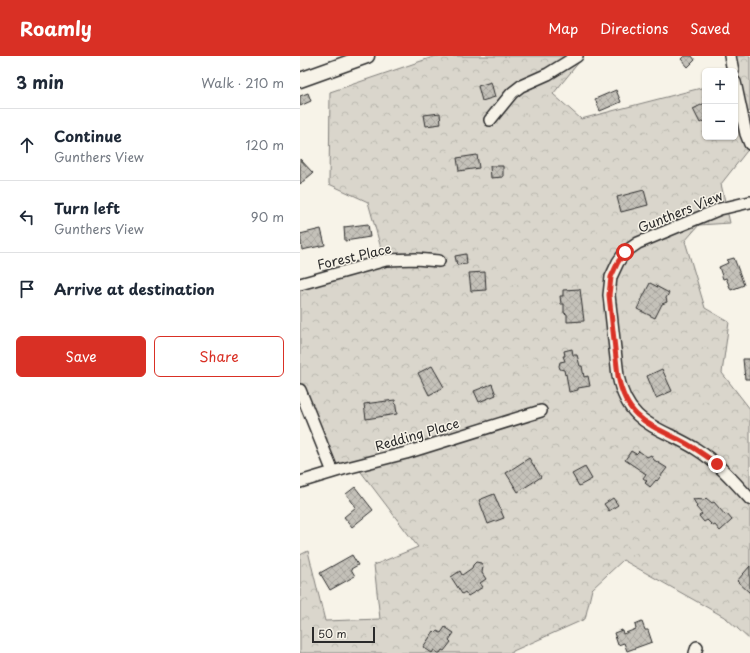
<!DOCTYPE html>
<html lang="en">
<head>
<meta charset="utf-8">
<style>
	body { margin:0; font-family:"Playpen Sans",sans-serif; background:#f2f2f3; color:#1f2937 }
	.controls { position:absolute; right:12px; top:12px; display:grid; overflow:hidden; border-radius:6px; box-shadow:0 1px 3px #0004 }
	.controls button { width:36px; height:36px; display:grid; place-items:center; padding:0; border:0; border-bottom:1px solid #e0e1e3; background:#fff; color:#1f2937; font:20px sans-serif }
	.scale { position:absolute; left:12px; bottom:10px; width:63px; box-sizing:border-box; padding-left:4px; border:2px solid #2b2b2b; border-top:0; font-size:11px; line-height:14px; white-space:nowrap; color:#2b2b2b; -webkit-text-stroke:3px #f7f3e8; paint-order:stroke }
	.stop { position:absolute; width:12px; height:12px; margin:-9px; border:3px solid #d93025; border-radius:50%; background:#fff }
	.stop.end { background:#d93025; border-color:#fff; box-shadow:0 1px 4px #0008 }
	.list { margin:0; padding:0; list-style:none }
	h2 { display:flex; justify-content:space-between; align-items:center; height:52px; margin:0; padding:0 16px; font-size:17px }
	h2 small { font-size:13px; font-weight:400; color:#747a83 }
	.list li { display:grid; grid-template-columns:26px 1fr auto; gap:12px; align-items:center; box-sizing:border-box; height:72px; padding:0 16px; border-top:1px solid #e0e1e3 }
	.list b { display:block; font-size:15px; white-space:nowrap }
	.list p { margin:0; font-size:13px; white-space:nowrap; color:#747a83 }
	.list em { font-size:13px; font-style:normal; color:#747a83 }
	.actions { display:flex; gap:8px; padding:12px 16px }
	.actions a { flex:1; padding:9px 0; border:1px solid #d93025; border-radius:6px; text-align:center; font-size:14px; color:#d93025 }
	.actions .main { background:#d93025; color:#fff }
	.icon { flex:none; width:22px; height:22px; fill:none; stroke:currentColor; stroke-width:2; stroke-linecap:round; stroke-linejoin:round }
	.map { position:relative; flex:none; width:450px; height:597px; overflow:hidden }
	header { display:flex; align-items:center; gap:24px; box-sizing:border-box; height:56px; padding:0 20px; background:#d93025; color:#fff }
	header strong { font-size:19px }
	nav { display:flex; gap:22px; margin-inline-start:auto; font-size:14px }
	main { display:flex }
	aside { flex:1; background:#fff }
	.map>svg:first-child { display:block }
	.forest { fill:url(#forest-crowns); stroke:#82807c }
	.building { fill:url(#building-cross-hatch); stroke:#2b2b2b }
	.lines { fill:none; stroke-linecap:round; stroke-linejoin:round }
	.minor-casing { stroke:#2b2b2b; stroke-width:14 }
	.major-casing { stroke:#2b2b2b; stroke-width:17 }
	.minor { stroke:#f7f3e8; stroke-width:11 }
	.major { stroke:#f7f3e8; stroke-width:14 }
	.route { stroke:#d93025; stroke-width:5 }
	.labels { text-anchor:middle; dominant-baseline:central; stroke-width:3; stroke-linejoin:round; paint-order:stroke }
	.street-label { font-size:13px; fill:#2b2b2b; stroke:#f7f3e8 }
</style>
</head>
<body>
<header>
<strong>Roamly</strong>
<nav><a>Map</a><a>Directions</a><a>Saved</a></nav>
</header>
<main>
<aside>
<h2>3 min<small>Walk · 210 m</small></h2>
<ul class="list">
<li><svg class="icon" aria-label="ahead" viewBox="0 0 24 24"><path d="M12 20V5M6 11l6-6 6 6"/></svg><div><b>Continue</b><p>Gunthers View</p></div><em>120 m</em></li>
<li><svg class="icon" aria-label="left" viewBox="0 0 24 24"><path d="M17 20v-9H6M10 6l-5 5 5 5"/></svg><div><b>Turn left</b><p>Gunthers View</p></div><em>90 m</em></li>
<li><svg class="icon" aria-label="arrive" viewBox="0 0 24 24"><path d="M6 21V4h12l-3 4 3 4H6"/></svg><div><b>Arrive at destination</b></div></li>
</ul>
<div class="actions"><a class="main">Save</a><a>Share</a></div>
</aside>
<div class="map">
<svg width="450" height="597" viewBox="0 0 450 597">
	<defs>
		<pattern id="forest-crowns" width="20" height="18" patternUnits="userSpaceOnUse"><rect width="20" height="18" fill="#dad6cc"/><path d="M2 6a3 3 0 1 1 6 0M12 15a3 3 0 1 1 6 0" fill="none" stroke="#bbb8af"/></pattern>
		<pattern id="building-cross-hatch" width="8" height="8" patternUnits="userSpaceOnUse"><rect width="8" height="8" fill="#c4c1b9"/><path d="M0 0l8 8M0 8l8-8" fill="none" stroke="#a9a69f"/></pattern>
	</defs>
	<rect width="100%" height="100%" fill="#f7f3e8"/>
	<filter id="ink" filterUnits="userSpaceOnUse"><feTurbulence type="fractalNoise" baseFrequency=".025" numOctaves="2"/><feDisplacementMap in="SourceGraphic" scale="8" xChannelSelector="R" yChannelSelector="G"/><feConvolveMatrix kernelMatrix="1 2 1 2 8 2 1 2 1" color-interpolation-filters="sRGB"/></filter>
	<g filter="url(#ink)">
		<path class="forest" d="M 136,0 L 284,0 L 253,38 L 281,63 L 405,31 L 405,81 L 435,81 L 435,15 L 431,0 L 450,0 L 450,55 L 443,60 L 450,91 L 421,128 L 430,167 L 399,169 L 385,185 L 405,252 L 429,266 L 422,317 L 450,353 L 450,584 L 426,562 L 323,504 L 292,533 L 285,563 L 213,595 L 212,597 L 0,597 L 0,499 L 8,495 L 25,565 L 80,563 L 74,509 L 118,491 L 55,408 L 32,414 L 0,334 L 0,228 L 84,203 L 68,146 L 29,128 L 30,36 Z"/>
		<path class="building" d="M 384,0 L 392,0 L 395,4 L 388,11 L 381,3 Z
			M 191,26 L 195,41 L 182,45 L 178,30 Z
			M 316,34 L 321,46 L 300,55 L 295,43 Z
			M 8,37 L 11,45 L 0,50 L 0,40 Z
			M 405,47 L 405,64 L 400,67 L 393,53 Z
			M 140,57 L 141,68 L 126,70 L 124,59 Z
			M 177,99 L 179,112 L 159,115 L 157,102 Z
			M 0,103 L 13,117 L 0,128 Z
			M 190,110 L 203,110 L 203,121 L 191,122 Z
			M 344,134 L 348,149 L 321,156 L 317,141 Z
			M 68,168 L 70,181 L 45,185 L 44,171 Z
			M 21,173 L 25,189 L 2,194 L 0,178 Z
			M 166,198 L 167,208 L 157,209 L 155,200 Z
			M 434,202 L 444,229 L 431,234 L 426,222 L 423,223 L 419,211 L 428,207 L 427,204 Z
			M 185,216 L 186,234 L 171,235 L 169,217 Z
			M 350,227 L 369,237 L 366,242 L 367,246 L 362,248 L 355,262 L 337,253 Z
			M 280,233 L 284,265 L 267,266 L 267,258 L 264,257 L 264,248 L 261,248 L 260,240 L 263,240 L 263,234 Z
			M 272,293 L 273,299 L 277,299 L 280,310 L 282,310 L 284,321 L 288,320 L 290,330 L 278,332 L 278,334 L 269,336 L 266,318 L 265,319 L 264,314 L 260,313 L 259,310 L 260,306 L 265,305 L 263,300 L 265,300 L 264,295 Z
			M 443,303 L 450,303 L 450,323 L 445,323 Z
			M 132,310 L 144,331 L 129,339 L 118,317 Z
			M 362,313 L 372,335 L 356,342 L 347,320 Z
			M 192,328 L 196,339 L 179,346 L 174,335 Z
			M 95,344 L 97,358 L 66,363 L 64,348 Z
			M 331,395 L 336,398 L 339,395 L 347,401 L 351,399 L 354,404 L 367,412 L 357,425 L 356,424 L 350,431 L 345,427 L 347,425 L 343,422 L 346,418 L 325,404 Z
			M 229,402 L 241,421 L 218,436 L 206,417 Z
			M 285,411 L 292,423 L 279,430 L 272,418 Z
			M 55,431 L 73,454 L 52,471 L 44,461 L 56,451 L 46,438 Z
			M 194,438 L 204,462 L 188,468 L 179,444 Z
			M 313,442 L 318,449 L 309,455 L 304,448 Z
			M 406,442 L 412,447 L 414,446 L 425,459 L 427,458 L 432,464 L 420,475 L 415,469 L 413,470 L 407,464 L 404,466 L 399,460 L 402,458 L 396,451 L 397,450 L 393,443 L 404,444 Z
			M 52,499 L 58,509 L 51,513 L 55,520 L 30,534 L 20,517 Z
			M 176,506 L 181,507 L 183,510 L 182,517 L 186,523 L 180,527 L 183,531 L 168,540 L 165,536 L 162,538 L 151,521 L 160,515 L 162,519 L 172,512 L 173,509 Z
			M 450,510 L 450,537 L 437,525 Z
			M 342,566 L 345,574 L 348,574 L 352,586 L 327,595 L 324,587 L 318,589 L 314,577 L 322,574 L 323,578 L 336,573 L 335,569 Z
			M 145,571 L 154,577 L 149,584 L 151,586 L 144,595 L 142,594 L 140,597 L 138,597 L 134,594 L 132,597 L 123,591 L 134,575 L 136,577 L 137,575 L 141,577 Z"/>
		<g class="lines">
			<defs>
				<path id="minor" d="M 430,0 L 433,15
					M 435,26 L 446,78 L 450,88
					M 190,64 L 212,37 L 221,30 L 248,18 L 277,0
					M 450,146 L 420,153 L 338,187 L 325,196 L 318,206 L 311,221 L 309,239 L 318,320 C 328,370 359,370 396,393 C 417,406 433,424 450,443
					M 0,228 L 86,204 L 116,203 L 139,205
					M 0,334 L 33,416
					M 0,426 L 43,413 L 106,397 L 241,355
					M 395,597 L 397,591"/>
				<path id="major" d="M 0,24 L 67,0"/>
			</defs>
			<use href="#minor" class="minor-casing"/>
			<use href="#major" class="major-casing"/>
			<use href="#minor" class="minor"/>
			<use href="#major" class="major"/>
		</g>
	</g>
	<g class="lines" filter="url(#ink)">
		<path class="route" d="M 325,196 L 318,206 L 311,221 L 309,239 L 318,320 C 326,360 345,367 378,383 C 392,390 405,399 417,408"/>
	</g>
	<g class="labels">
		<g class="street-label">
			<text transform="translate(380 155) rotate(-22)">Gunthers View</text>
			<text transform="translate(54 200) rotate(-13)">Forest Place</text>
			<text transform="translate(117 378) rotate(-16)">Redding Place</text>
		</g>
	</g>
</svg>
<div class="controls">
<button>+</button>
<button>−</button>
</div>
<div class="scale">50 m</div>
<div class="stop" style="left:325px;top:196px"></div>
<div class="stop end" style="left:417px;top:408px"></div>
</div>
</main>
</body>
</html>
